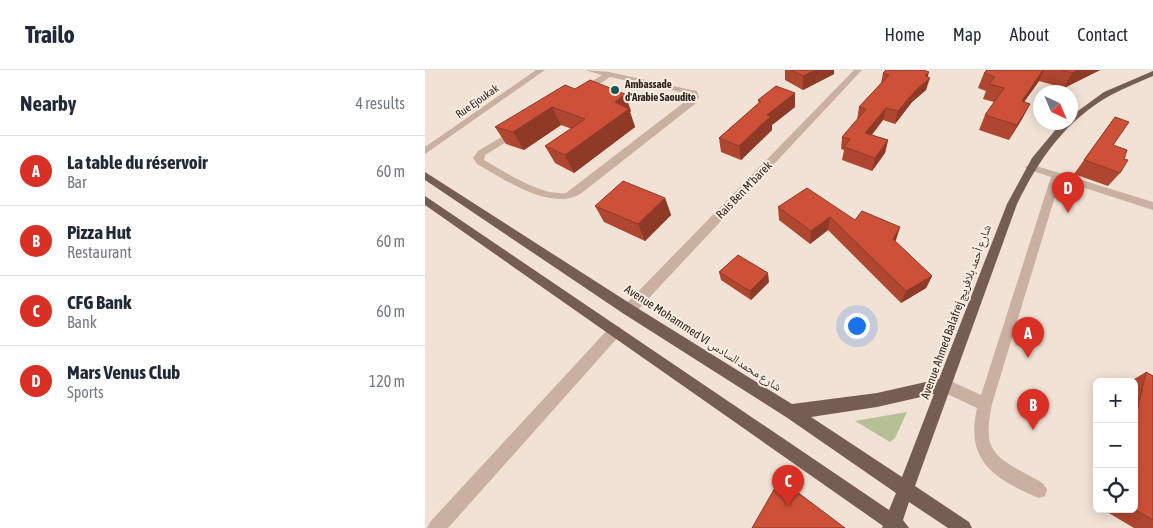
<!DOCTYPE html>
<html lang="en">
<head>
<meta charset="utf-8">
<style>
	body { margin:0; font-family:"Asap Condensed","Noto Naskh Arabic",sans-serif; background:#f2f2f3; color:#1f2937 }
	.controls { position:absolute; right:15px; bottom:15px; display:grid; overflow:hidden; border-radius:8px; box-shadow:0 2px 12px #0003 }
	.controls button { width:45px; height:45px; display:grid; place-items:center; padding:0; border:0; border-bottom:1px solid #e0e1e3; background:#fff; color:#1f2937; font:25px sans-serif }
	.compass { position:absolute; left:608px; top:15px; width:45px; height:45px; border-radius:50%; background:#fff; box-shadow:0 2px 12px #0003; rotate:136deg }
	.you { position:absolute; left:431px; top:255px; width:18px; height:18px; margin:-12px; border:4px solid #fff; border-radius:50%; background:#1a73e8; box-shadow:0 0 0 8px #1a73e833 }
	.badge { display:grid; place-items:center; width:32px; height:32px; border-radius:50%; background:#d93025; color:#fff; font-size:16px; font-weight:700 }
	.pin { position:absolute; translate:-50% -41px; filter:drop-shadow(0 1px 2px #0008) }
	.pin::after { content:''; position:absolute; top:26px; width:18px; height:15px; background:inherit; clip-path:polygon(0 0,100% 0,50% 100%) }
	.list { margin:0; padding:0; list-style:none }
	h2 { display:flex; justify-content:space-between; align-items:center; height:65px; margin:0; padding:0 20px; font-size:21px }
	h2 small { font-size:16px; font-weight:400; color:#747a83 }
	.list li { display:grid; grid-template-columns:32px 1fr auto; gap:15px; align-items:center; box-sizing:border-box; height:70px; padding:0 20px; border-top:1px solid #e0e1e3 }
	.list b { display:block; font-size:19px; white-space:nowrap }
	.list p { margin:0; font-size:16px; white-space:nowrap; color:#747a83 }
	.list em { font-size:16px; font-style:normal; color:#747a83 }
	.icon { flex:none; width:28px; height:28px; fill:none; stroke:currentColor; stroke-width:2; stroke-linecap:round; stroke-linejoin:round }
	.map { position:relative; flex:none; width:728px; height:458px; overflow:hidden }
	header { display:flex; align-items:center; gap:30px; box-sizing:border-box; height:70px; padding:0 25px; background:#fff; border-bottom:1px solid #e0e1e3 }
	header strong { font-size:24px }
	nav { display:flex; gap:28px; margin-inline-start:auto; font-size:18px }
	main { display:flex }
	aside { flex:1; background:#fff }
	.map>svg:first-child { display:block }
	.green { fill:#b5c094 }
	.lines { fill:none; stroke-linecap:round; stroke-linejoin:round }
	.minor { fill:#c9b0a1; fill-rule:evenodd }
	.major { fill:#765d54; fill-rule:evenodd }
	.wall { fill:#af4630 }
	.shaded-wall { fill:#8f3927 }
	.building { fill:#cc5138; stroke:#8f3927 }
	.poi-dot { fill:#185655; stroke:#f9ece1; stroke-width:2 }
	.labels { text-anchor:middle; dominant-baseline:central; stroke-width:4; stroke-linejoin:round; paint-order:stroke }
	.far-poi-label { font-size:11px; font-weight:bold; fill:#332824; stroke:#f9ece1; text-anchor:start }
	.far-street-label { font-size:11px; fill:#332824; stroke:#f9ece1 }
	.street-label { font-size:12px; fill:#332824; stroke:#f9ece1 }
</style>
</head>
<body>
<header>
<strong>Trailo</strong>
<nav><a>Home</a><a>Map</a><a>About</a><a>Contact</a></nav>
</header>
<main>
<aside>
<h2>Nearby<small>4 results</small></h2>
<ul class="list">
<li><span class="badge">A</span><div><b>La table du réservoir</b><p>Bar</p></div><em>60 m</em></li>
<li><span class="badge">B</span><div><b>Pizza Hut</b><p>Restaurant</p></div><em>60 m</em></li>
<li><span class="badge">C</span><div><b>CFG Bank</b><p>Bank</p></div><em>60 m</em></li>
<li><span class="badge">D</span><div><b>Mars Venus Club</b><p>Sports</p></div><em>120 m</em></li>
</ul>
</aside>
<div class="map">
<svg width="728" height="458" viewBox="0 0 728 458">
	<rect width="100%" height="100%" fill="#f1e2d5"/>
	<path class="green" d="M 482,342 L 470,368 L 465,372 L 430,351 Z"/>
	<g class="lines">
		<path class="minor" d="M 111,0 L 120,0 L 0,84 L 0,77 Z
			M 160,0 L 184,2 L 262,19 L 272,21 L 274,27 L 270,34 L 158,122 C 128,144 79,109 52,94 L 48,88 L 53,81 L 90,59 L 96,59 L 96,63 L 60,85 L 59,90 C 80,102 116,126 141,123 L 266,27 L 265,24 L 260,23 L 185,7 L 160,24 L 154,24 L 154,20 L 177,5 Z
			M 429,0 L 437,0 L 209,244 L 204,245 L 199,244 L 198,240 L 199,236 Z
			M 605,94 L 728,132 L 728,140 L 635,110 L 567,334 C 558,379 566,385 605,406 C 612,410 619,412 622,420 L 620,426 L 614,428 C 569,409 540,391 552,338 L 514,320 L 512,315 L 514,310 L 519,308 L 556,325 L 626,107 L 602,99 L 600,97 Z
			M 190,255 L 195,257 L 197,261 L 195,265 L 23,458 L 2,458 L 5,452 L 185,257 Z"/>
		<path class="major" d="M 728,1 L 728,6 C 714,12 699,18 686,25 C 641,50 614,89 592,134 L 490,416 L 544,452 L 547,458 L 523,458 L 484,432 L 478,450 L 484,458 L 457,458 L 458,456 L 0,135 L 0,126 L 464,440 L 471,423 L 361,347 L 199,244 L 0,110 L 0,102 L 209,236 L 367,334 L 452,323 L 514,309 L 582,134 L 607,88 L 637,52 L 646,52 L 646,46 L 679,22 ZM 509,324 L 477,407 L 386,347 L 452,337 Z"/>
	</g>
	<path class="wall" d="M 360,0 L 409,0 L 409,4 L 378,20 L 360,10 Z
		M 562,0 L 675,0 L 639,18 L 614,11 L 599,32 L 605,34 L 597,49 L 584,70 L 554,60 L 560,45 L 569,32 L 558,29 L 561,21 L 553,18 L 559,3 Z
		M 458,3 L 503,7 L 501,20 L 487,32 L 470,54 L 458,50 L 447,65 L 463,70 L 460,83 L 447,101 L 417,90 L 419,80 L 416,79 L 417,67 L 432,50 L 434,37 L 456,13 Z
		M 150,19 L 206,41 L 205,42 L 210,57 L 149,103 L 130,93 L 120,76 L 147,59 L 136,55 L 99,80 L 81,74 L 70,57 Z
		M 370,23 L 370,37 L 347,55 L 347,60 L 316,90 L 296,82 L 294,68 L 334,33 L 333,30 Z
		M 690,47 L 688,75 L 695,103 L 683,116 L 649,104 Z
		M 240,128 L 246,145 L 220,171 L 179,152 L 170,136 Z
		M 353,137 L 430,150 L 475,157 L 470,171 L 507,206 L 501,218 L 476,233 L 403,160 L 385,174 L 354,150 Z
		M 294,202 L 344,212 L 326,230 L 296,210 Z
		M 721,302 L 728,306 L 728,458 L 709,458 L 677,439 L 709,439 L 709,312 L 704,312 Z
		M 672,426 L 672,436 L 669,435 Z"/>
	<path class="shaded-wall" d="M 391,0 L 409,0 L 409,4 L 378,20 L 378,6 Z
		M 618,0 L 619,0 L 614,11 L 589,46 L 597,31 Z
		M 654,0 L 675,0 L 639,18 L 647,3 Z
		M 504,2 L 502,10 L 505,8 L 501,20 L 487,32 L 470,54 L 473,41 L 491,20 L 500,6 Z
		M 370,23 L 370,37 L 347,55 L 347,60 L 316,90 L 314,76 L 342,45 Z
		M 200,24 L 206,41 L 205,42 L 210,57 L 149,103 L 140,85 L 190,32 Z
		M 605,34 L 597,49 L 584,70 L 592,55 Z
		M 127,37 L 136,55 L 99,80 L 88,62 Z
		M 461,38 L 458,50 L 438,75 L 440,63 Z
		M 463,70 L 460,83 L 447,101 L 450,88 Z
		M 240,128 L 246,145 L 220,171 L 213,154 Z
		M 405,147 L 403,160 L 385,174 L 386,161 Z
		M 475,157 L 471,170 L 464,182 L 468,169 Z
		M 343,203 L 344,212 L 326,230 L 325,221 Z
		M 507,206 L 501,218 L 476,233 L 481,221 Z"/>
	<path class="building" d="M 366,0 L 391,0 L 378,6 Z
		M 461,0 L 498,0 L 504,2 L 500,6 L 505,8 L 491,20 L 473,41 L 461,38 L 440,63 L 463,70 L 450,88 L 419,77 L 425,69 L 417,67 L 441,39 L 434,37 L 464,5 L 458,3 Z
		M 562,0 L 618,0 L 597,31 L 605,34 L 592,55 L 560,45 L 579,18 L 564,14 L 570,7 L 559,3 Z
		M 636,0 L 654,0 L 647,3 Z
		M 165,10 L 200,24 L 190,32 L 204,39 L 140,85 L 120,76 L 160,49 L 127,37 L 88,62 L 70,57 L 140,15 L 150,19 Z
		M 351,16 L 370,23 L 342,45 L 346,46 L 314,76 L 294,68 L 336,31 L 333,30 Z
		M 690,47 L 704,52 L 688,75 L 702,80 L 699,89 L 703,90 L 695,103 L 659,90 Z
		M 198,111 L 240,128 L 213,154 L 170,136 Z
		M 382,118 L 430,150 L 437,141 L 475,157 L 468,169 L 507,206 L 481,221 L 405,147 L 386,161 L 353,137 Z
		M 313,185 L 343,203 L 325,221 L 294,202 Z
		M 721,302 L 728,306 L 728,450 L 709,439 L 709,355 Z
		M 355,409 L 420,458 L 327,458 Z"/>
	<circle class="poi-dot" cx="190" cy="20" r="5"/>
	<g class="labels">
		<g class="far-poi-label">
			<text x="200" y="14">Ambassade<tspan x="200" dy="13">d'Arabie Saoudite</tspan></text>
		</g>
		<g class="far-street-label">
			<text transform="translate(52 31) rotate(-35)">Rue Ejoukak</text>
		</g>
		<g class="street-label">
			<text transform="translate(319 120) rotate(-46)">Rais Ben M’barek</text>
			<text transform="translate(531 242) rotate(-70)">Avenue Ahmed Balafrej شارع أحمد بلافريج</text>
			<text transform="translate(278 268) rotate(33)">Avenue Mohammed VI شارع محمد السادس</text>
		</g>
	</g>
</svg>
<div class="controls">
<button>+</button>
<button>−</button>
<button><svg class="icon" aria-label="locate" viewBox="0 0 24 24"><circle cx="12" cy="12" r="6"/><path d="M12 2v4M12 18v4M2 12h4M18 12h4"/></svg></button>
</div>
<svg class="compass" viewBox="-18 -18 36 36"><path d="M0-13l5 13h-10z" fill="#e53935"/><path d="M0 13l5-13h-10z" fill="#747a83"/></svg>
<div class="you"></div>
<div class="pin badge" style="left:603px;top:288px">A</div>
<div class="pin badge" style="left:608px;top:360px">B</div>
<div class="pin badge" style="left:363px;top:436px">C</div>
<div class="pin badge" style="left:643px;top:143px">D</div>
</div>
</main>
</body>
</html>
